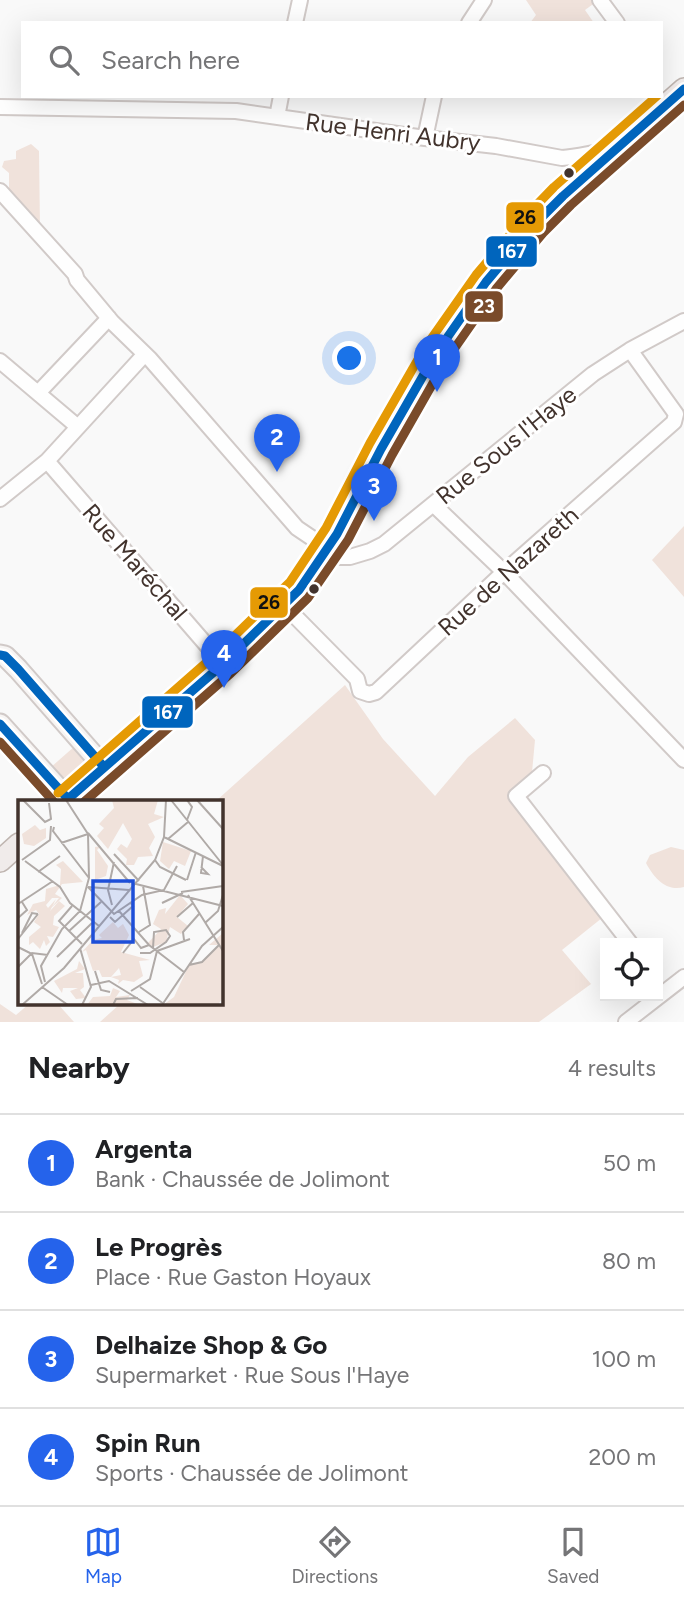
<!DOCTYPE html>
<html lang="en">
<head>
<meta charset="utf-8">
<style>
	body { margin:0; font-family:Figtree,sans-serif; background:#f2f2f2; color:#202124 }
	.controls { position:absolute; right:21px; bottom:21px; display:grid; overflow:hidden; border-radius:0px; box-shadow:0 7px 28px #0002 }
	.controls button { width:63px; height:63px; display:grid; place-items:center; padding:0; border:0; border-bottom:2px solid #e0e0e0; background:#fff; color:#202124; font:35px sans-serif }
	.you { position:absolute; left:350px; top:359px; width:24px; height:24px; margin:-18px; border:5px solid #fff; border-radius:50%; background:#1a73e8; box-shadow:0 0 0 10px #1a73e833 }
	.badge { display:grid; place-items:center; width:46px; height:46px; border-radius:50%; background:#2563eb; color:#fff; font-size:23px; font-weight:700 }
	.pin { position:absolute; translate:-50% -58px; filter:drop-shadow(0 2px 4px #0008) }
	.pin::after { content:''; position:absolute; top:37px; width:24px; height:21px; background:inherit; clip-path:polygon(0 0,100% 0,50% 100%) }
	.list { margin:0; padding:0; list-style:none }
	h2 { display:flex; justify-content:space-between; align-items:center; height:91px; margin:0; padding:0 28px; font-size:30px }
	h2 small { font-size:23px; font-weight:400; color:#757577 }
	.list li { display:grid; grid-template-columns:46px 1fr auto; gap:21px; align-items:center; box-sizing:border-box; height:98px; padding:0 28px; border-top:2px solid #e0e0e0 }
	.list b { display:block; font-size:26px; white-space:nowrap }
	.list p { margin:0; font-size:23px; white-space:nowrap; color:#757577 }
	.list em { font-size:23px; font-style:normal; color:#757577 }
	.icon { flex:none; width:38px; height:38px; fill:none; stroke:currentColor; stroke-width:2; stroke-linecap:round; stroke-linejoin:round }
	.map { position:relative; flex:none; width:684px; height:1022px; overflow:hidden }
	.search { position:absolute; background:#fff; box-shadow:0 7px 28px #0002; left:21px; right:21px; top:21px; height:77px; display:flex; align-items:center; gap:18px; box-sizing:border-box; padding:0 24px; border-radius:0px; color:#757577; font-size:26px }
	.sheet { height:483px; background:#fff }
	nav { display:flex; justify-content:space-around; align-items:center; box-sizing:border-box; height:98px; border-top:2px solid #e0e0e0; background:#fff; font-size:19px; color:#757577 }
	nav a { display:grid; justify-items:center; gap:4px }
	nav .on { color:#2563eb }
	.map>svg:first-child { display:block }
	.green { fill:#f0e2db }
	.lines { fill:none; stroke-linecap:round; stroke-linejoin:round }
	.street-casing { stroke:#d1cac8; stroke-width:18 }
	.secondary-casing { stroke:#d1cac8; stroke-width:23 }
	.primary-casing { stroke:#bfb5b0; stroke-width:24 }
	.street { stroke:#fefefe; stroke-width:14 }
	.secondary { stroke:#f7f5f4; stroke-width:19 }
	.primary { stroke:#f0ebea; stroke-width:21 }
	.bus-1-casing { stroke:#fff; stroke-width:14 }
	.bus-2-casing { stroke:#fff; stroke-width:14 }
	.bus-3-casing { stroke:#fff; stroke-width:14 }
	.bus-1 { stroke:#0065bd; stroke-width:9 }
	.bus-2 { stroke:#7a4b2a; stroke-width:9 }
	.bus-3 { stroke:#e59a04; stroke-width:9 }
	.bus-dot { fill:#42332d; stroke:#fff; stroke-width:2.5 }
	.labels { text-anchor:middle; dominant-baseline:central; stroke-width:6; stroke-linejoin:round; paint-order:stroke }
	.street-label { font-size:24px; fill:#42332d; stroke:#fff }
	.inset-road { fill:none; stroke:#b0aaa7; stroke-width:2 }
	.view { fill:#1d4ed8; fill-opacity:0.15; stroke:#1d4ed8; stroke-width:3.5 }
	.inset-edge { fill:none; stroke:#42332d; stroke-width:3.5 }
	.line-badge { stroke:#fff; stroke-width:2.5 }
	.badge-label { font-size:19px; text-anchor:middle; font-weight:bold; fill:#fff }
	.pale-badge-label { font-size:19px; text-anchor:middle; font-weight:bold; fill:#111 }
</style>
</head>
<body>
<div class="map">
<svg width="684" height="1022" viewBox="0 0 684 1022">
	<rect width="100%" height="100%" fill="#f9f9f9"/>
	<path class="green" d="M 526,0 L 594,0 L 596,2 L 585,10 L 594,23 L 530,23 L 536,15 Z
		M 31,144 L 39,151 L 40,228 L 9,196 L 9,173 L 2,167 L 4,161 L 16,159 L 16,151 Z
		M 684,526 L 684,597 L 652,560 Z
		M 345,685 L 383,739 L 435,796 L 468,757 L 515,718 L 535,740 L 531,783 L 516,796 L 607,914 L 562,950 L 591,984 L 539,1022 L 100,1022 L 121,1003 L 220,1003 L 220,802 L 216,801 Z
		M 75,746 L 88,761 L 63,783 L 50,768 Z
		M 671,847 L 684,850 L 684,887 C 666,892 654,878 646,863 L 650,855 Z
		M 30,1003 L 57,1003 L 74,1022 L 0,1022 L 0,1004 L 16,1015 Z"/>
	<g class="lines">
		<defs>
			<path id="street" d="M 600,0 L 617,23
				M 295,23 L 300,0
				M 469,23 L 484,0
				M 0,107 L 236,111 L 425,138 L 496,146 L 562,158 C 580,157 597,151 616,150
				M 277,117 L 281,96
				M 425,138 L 434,96
				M 0,191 L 75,274 L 77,280 L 112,322 L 150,359 L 297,528 L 340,557 L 350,557 L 370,551 L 384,544 L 593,374 L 630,350 L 684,321
				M 0,361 L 78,427
				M 38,393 L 109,318
				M 47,461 L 223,664
				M 0,499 L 47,461 L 144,355
				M 433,504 L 504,572 L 684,760
				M 284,605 L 357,679 L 360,691 L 369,694 L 376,692 L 504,572 L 674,422 L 676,414 L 630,350
				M 543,773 L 516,796 L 630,943
				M 626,1022 L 684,977"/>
			<path id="secondary" d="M 0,655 L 5,656 L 18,669 L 104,767
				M 0,724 L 68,799"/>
			<path id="primary" d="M 66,802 L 223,664 L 299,590 L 337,534 L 381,449 L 435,355 L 486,282 L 534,225 L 563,196 L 684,89
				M 0,861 L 19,844"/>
		</defs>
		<use href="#street" class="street-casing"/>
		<use href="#secondary" class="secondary-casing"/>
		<use href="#primary" class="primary-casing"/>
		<use href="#street" class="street"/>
		<use href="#secondary" class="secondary"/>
		<use href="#primary" class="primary"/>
		<defs>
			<path id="bus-1" d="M 0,655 L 5,656 L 18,669 L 104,767
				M 0,724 L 68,799
				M 68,799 L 223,664 L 299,590 L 337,534 L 381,449 L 435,355 L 486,282 L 534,225 L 563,196 L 684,89"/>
			<path id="bus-2" d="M 0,742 L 54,802
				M 84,802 L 231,673 L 308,598 L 348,540 L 392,455 L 445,362 L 496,289 L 543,233 L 571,205 L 684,105"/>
			<path id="bus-3" d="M 58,793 L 215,655 L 290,582 L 326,528 L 370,443 L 424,349 L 476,275 L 525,217 L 554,187 L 657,96"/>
		</defs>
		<use href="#bus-1" class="bus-1-casing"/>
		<use href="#bus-2" class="bus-2-casing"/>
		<use href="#bus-3" class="bus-3-casing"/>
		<use href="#bus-1" class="bus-1"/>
		<use href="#bus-2" class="bus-2"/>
		<use href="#bus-3" class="bus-3"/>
	</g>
	<g class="bus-dot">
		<circle cx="569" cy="173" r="6"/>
		<circle cx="314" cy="589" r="6"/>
	</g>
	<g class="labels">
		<g class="street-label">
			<text transform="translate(393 132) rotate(7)">Rue Henri Aubry</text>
			<text transform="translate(506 445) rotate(-39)">Rue Sous l'Haye</text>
			<text transform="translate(135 562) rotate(49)">Rue Maréchal</text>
			<text transform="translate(508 571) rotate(-42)">Rue de Nazareth</text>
		</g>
	</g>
	<g transform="translate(18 800)">
		<rect width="205" height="205" fill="#f9f9f9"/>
		<path d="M 94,0 L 140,0 L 136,14 L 146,17 L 130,24 L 137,37 L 131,48 L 135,56 L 120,57 L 116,65 L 108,65 L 109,59 L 99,49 L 103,44 L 109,48 L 114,39 L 105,23 L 90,49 L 79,36 L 86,28 L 81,24 L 96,8 ZM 17,25 L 22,30 L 28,28 L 28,38 L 16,46 L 6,44 L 4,34 ZM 145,42 L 173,51 L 167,66 L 156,61 L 151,69 L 142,61 ZM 83,46 L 79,50 L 90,66 L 88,76 L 77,80 L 77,47 ZM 45,61 L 65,82 L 44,84 L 37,94 L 44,98 L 33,108 L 41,98 L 34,98 L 28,105 L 30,108 L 38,99 L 32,111 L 41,101 L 47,106 L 36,116 L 35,125 L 41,127 L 35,137 L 29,136 L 32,142 L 28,146 L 26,140 L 22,149 L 15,142 L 11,145 L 11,137 L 23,127 L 16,122 L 21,114 L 18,110 L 9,115 L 15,104 L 27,101 L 28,89 L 42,85 L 43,69 L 38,65 ZM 162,95 L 170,104 L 159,117 L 170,126 L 163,134 L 152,127 L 148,142 L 135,147 L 130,143 L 143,129 L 135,124 L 141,110 L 148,108 L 147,114 ZM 95,122 L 100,128 L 105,124 L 111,135 L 103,152 L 132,160 L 121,161 L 125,176 L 116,182 L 105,180 L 100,184 L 101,180 L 93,177 L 103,175 L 101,168 L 93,177 L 84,177 L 81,170 L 75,171 L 68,150 L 64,152 L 75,140 L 84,138 L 81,135 ZM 205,133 L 205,197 L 200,205 L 145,205 L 156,197 L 171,165 L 184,162 L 201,145 L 191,145 ZM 61,161 L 67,169 L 57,173 L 65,173 L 66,187 L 62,190 L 68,198 L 58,199 L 52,191 L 60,188 L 45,188 L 44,193 L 36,181 L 59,169 ZM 95,188 L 102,191 L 98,197 L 112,195 L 109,200 L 122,205 L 69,205 L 75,197 L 92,196 Z" fill="#f0e2db"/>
		<path class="inset-road" d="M 5,0 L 27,22 L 33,19 L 31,3M 153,0 L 205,65M 179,0 L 205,29M 169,20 L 174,7 L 169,0M 36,27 L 35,31 L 71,78M 70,33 L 112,83M 146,37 L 205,66M 150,39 L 170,22M 43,43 L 70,34M 96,54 L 121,81M 4,60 L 32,40 L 33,26M 137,60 L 142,67 L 168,80M 7,61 L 42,87 L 52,103 L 81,126M 183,67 L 190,74 L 183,73 L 185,56M 20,72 L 42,56M 169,80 L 178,52M 118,84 L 205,106M 70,87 L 96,114 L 124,95 L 146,90 L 159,66M 70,87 L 111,90M 163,92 L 205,86M 170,95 L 205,151M 144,103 L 165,93M 0,104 L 35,81M 94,105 L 90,90 L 96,62M 54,106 L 41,121 L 64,144M 101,111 L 131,145 L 166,172M 92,117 L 97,122 L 115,106 L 112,102M 159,117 L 175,103M 0,118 L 9,110 L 4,102M 187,123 L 200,111 L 205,95M 51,131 L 83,102M 121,132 L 132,125 L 125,86M 4,133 L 14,113 L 20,114M 0,139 L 20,114M 166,140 L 165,132 L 181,114M 0,147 L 14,154 L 24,184M 62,148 L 73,187 L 64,205M 139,151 L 172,139M 105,153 L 116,139 L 123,148 L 131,145M 122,153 L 132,153 L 148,142 L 152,136 L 148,130 L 136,132 L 135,148M 39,157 L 74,123M 171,165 L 184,162 L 201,145M 0,167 L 14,153 L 30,155M 77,171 L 83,190 L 92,192M 27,182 L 23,166 L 44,129 L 62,111 L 71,78 L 70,34 L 48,0M 73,185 L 91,181 L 130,205M 24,187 L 50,205M 122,187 L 146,204M 113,191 L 132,179 L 139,151M 4,205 L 46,168 L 137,60 L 146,37 L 148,0M 95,205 L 98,199 L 120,198M 144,205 L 184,146 L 205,127"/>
		<path class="view" d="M 75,81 L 115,81 L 115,142 L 75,142 Z"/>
		<rect width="205" height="205" class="inset-edge"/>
	</g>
	<g class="line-badge">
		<rect x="505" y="201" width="40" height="33" rx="7" fill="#e59a04"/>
		<rect x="485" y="235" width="53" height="33" rx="7" fill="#0065bd"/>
		<rect x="464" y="290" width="40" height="33" rx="7" fill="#7a4b2a"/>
		<rect x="249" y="586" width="40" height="33" rx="7" fill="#e59a04"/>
		<rect x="141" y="695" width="53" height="34" rx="7" fill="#0065bd"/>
	</g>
	<g class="badge-label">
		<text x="512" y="258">167</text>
		<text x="484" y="313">23</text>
		<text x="168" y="719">167</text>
	</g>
	<g class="pale-badge-label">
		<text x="525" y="224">26</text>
		<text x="269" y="609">26</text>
	</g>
</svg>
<div class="controls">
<button><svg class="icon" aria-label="locate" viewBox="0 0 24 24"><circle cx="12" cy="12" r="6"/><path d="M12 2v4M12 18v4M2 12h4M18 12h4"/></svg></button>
</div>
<div class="you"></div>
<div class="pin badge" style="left:437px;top:392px">1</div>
<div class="pin badge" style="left:277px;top:472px">2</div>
<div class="pin badge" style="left:374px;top:521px">3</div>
<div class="pin badge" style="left:224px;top:688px">4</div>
<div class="search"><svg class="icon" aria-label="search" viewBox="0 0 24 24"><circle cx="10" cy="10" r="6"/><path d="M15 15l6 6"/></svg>Search here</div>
</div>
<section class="sheet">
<h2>Nearby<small>4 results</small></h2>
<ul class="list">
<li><span class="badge">1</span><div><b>Argenta</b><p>Bank · Chaussée de Jolimont</p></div><em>50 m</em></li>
<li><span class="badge">2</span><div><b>Le Progrès</b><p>Place · Rue Gaston Hoyaux</p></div><em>80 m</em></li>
<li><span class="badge">3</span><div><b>Delhaize Shop &amp; Go</b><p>Supermarket · Rue Sous l'Haye</p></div><em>100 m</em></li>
<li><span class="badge">4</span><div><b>Spin Run</b><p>Sports · Chaussée de Jolimont</p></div><em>200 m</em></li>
</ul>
</section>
<nav>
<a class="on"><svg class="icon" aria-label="map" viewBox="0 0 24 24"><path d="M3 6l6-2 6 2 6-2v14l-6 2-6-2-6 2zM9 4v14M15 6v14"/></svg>Map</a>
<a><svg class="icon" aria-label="directions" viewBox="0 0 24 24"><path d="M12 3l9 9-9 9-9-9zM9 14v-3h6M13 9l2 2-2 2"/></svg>Directions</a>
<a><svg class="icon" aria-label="saved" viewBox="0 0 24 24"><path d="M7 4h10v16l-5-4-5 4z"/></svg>Saved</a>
</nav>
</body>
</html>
